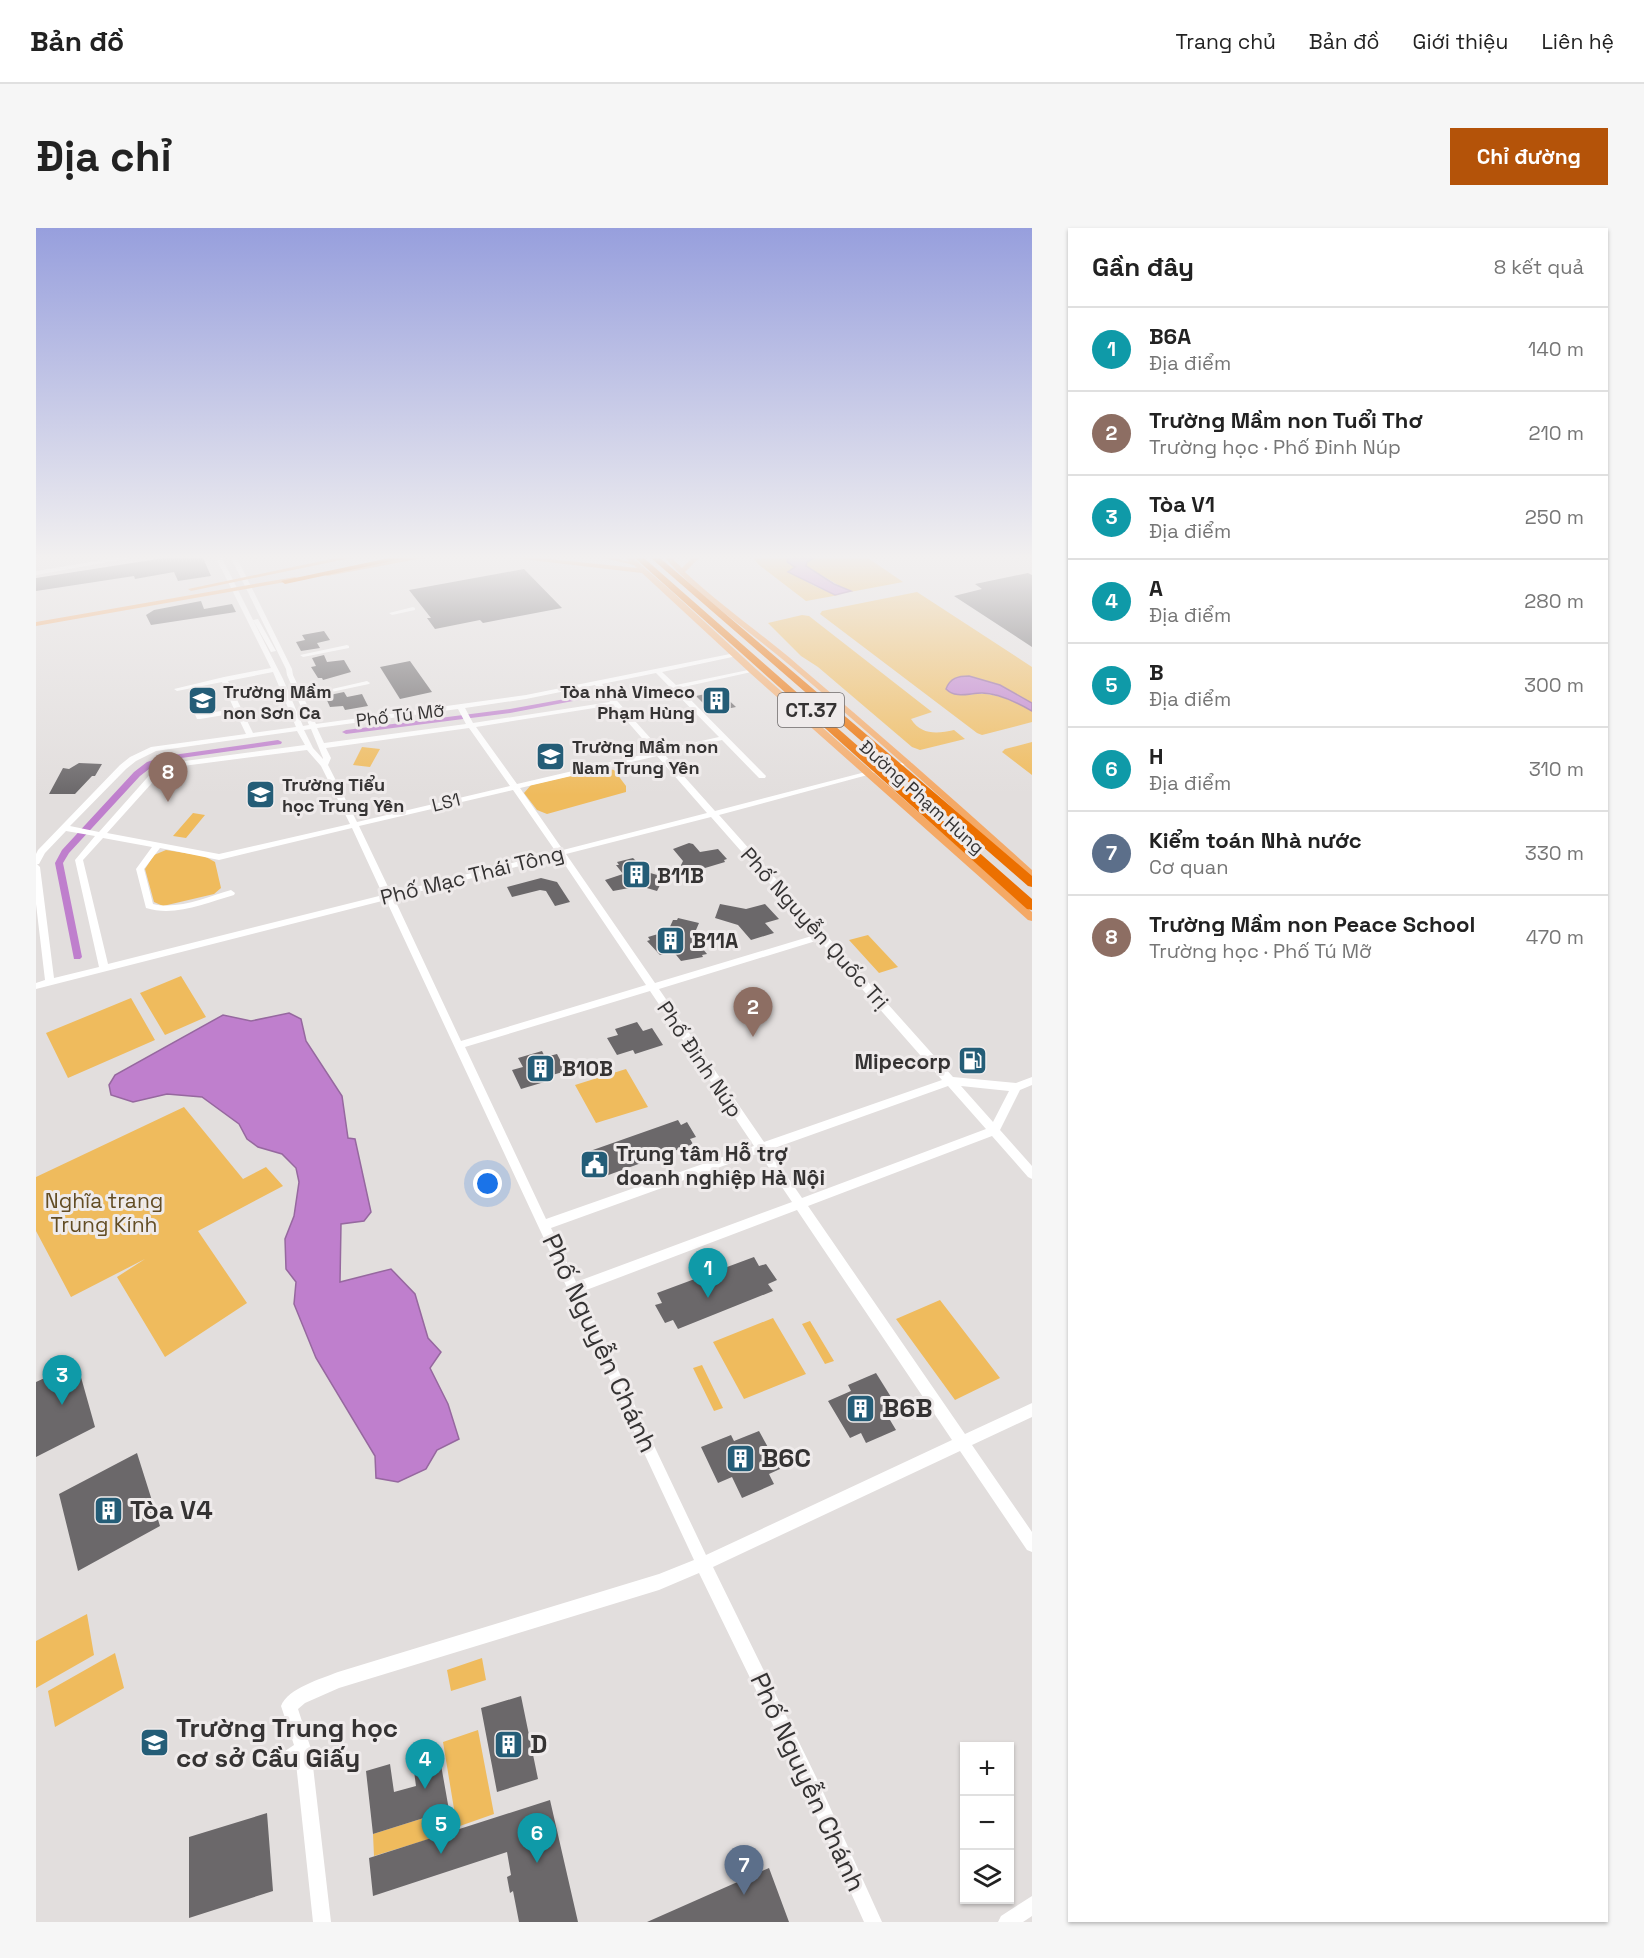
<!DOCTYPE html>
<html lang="vi">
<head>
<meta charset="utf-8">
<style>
	body { margin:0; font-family:"Space Grotesk",sans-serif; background:#f6f6f6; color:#222 }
	.controls { position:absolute; right:18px; bottom:18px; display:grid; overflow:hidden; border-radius:0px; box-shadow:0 2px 4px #0004 }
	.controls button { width:54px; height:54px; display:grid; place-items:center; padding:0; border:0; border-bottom:2px solid #e0e0e0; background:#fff; color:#222; font:30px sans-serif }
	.you { position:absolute; left:452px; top:956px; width:21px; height:21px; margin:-15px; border:4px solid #fff; border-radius:50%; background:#1a73e8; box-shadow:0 0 0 9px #1a73e833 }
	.badge { display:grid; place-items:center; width:39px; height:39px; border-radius:50%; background:#b45309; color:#fff; font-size:20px; font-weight:700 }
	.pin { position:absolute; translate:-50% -50px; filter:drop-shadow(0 2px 3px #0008) }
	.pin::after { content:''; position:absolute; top:32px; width:21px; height:18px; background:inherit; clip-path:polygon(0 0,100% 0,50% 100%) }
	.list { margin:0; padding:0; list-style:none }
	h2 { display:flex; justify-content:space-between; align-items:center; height:78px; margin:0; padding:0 24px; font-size:26px }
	h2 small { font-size:20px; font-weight:400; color:#767676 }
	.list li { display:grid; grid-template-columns:39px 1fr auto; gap:18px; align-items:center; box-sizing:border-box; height:84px; padding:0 24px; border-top:2px solid #e0e0e0 }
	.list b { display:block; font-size:22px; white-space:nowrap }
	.list p { margin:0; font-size:20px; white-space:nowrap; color:#767676 }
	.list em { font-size:20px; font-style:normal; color:#767676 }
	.icon { flex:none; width:33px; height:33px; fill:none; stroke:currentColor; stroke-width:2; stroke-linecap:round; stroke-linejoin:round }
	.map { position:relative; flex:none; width:996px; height:1694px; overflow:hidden; border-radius:0px }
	header { display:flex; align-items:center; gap:36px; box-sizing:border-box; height:84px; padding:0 30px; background:#fff; border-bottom:2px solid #e0e0e0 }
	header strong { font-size:28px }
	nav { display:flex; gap:33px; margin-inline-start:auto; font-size:21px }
	.intro { display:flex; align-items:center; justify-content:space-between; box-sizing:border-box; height:144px; padding:0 36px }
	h1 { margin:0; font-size:42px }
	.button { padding:15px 27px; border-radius:0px; background:#b45309; color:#fff; font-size:21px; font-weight:700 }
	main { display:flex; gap:36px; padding:0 36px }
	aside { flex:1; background:#fff; border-radius:0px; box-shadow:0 2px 4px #0004 }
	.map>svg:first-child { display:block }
	.green { fill:#efbb5d }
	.water { fill:#bf7fcd; stroke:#96689f; stroke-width:1.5 }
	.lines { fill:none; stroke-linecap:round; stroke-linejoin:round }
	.canal { fill:#bf7fcd; fill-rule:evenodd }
	.building { fill:#6b686a }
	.minor { fill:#fff; fill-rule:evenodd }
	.major { fill:#f4a966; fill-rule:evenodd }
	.highway { fill:#ec7000; fill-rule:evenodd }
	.labels { text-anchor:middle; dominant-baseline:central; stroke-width:6; stroke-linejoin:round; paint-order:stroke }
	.far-poi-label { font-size:18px; font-weight:bold; fill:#353333; stroke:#efebeb; text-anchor:start }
	.far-street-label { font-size:18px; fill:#353333; stroke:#efebeb }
	.shield { fill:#efebeb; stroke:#6d6a6a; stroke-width:1.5 }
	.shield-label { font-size:20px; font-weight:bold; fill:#353333 }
	.street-label { font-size:21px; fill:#353333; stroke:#efebeb }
	.poi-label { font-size:21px; font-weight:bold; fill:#353333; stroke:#efebeb; text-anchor:start }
	.park-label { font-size:21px; fill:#634d24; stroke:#efebeb }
	.near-street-label { font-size:26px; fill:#353333; stroke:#efebeb }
	.near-poi-label { font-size:26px; font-weight:bold; fill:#353333; stroke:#efebeb; text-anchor:start }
</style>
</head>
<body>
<header>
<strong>Bản đồ</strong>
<nav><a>Trang chủ</a><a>Bản đồ</a><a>Giới thiệu</a><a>Liên hệ</a></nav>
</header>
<div class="intro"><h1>Địa chỉ</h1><a class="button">Chỉ đường</a></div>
<main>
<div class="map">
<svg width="996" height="1694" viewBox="0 0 996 1694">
	<rect width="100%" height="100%" fill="#e2dedd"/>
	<path class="green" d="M 717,330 L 752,330 L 751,332 L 760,339 L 755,342 C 761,350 792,366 803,367 L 770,373 L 723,337 Z
		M 778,330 L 832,330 L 867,354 L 814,364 L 770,338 L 771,334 Z
		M 881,364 L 996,439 L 996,475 L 964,457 L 928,448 L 932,467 C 955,462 976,472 996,483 L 996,494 L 946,507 L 941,505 L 784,386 L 786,383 Z
		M 766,387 L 773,388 L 896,484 L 875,491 C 885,507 901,506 918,502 L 929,511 L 884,522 L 876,519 L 782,439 L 765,428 L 732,395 Z
		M 996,514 L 996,547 L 966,524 L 969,521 Z
		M 326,519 L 344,521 L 334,539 L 317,537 Z
		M 568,540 L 578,542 L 590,558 L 590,564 L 511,586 L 501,582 L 488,565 L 495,557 Z
		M 157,585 L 169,587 L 150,610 L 137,608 Z
		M 130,622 L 168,628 L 179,634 L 185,660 L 178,666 L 127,678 L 118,674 L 109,641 L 118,627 Z
		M 832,707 L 862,739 L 843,745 L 813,712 Z
		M 145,748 L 170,789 L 129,807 L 104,765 Z
		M 95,770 L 119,812 L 32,850 L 10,805 Z
		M 590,841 L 612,879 L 560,895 L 539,857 Z
		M 148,879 L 207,951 L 230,939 L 247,958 L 162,1003 L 211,1075 L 129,1129 L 81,1049 L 109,1031 L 35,1069 L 0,1003 L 0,949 Z
		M 904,1072 L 964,1150 L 919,1172 L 860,1091 Z
		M 737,1090 L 770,1146 L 708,1171 L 677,1114 Z
		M 774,1093 L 798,1133 L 789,1136 L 766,1096 Z
		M 666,1137 L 687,1180 L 678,1183 L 657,1140 Z
		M 51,1386 L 58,1427 L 0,1460 L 0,1413 Z
		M 79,1425 L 88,1460 L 19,1499 L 12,1463 Z
		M 446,1430 L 450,1452 L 415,1463 L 411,1442 Z
		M 442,1502 L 458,1586 L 421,1599 L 407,1514 Z
		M 413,1582 L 416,1604 L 338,1628 L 337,1606 Z"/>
	<path class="water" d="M 752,330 L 778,330 L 771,334 L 770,338 L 798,356 L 815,363 L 799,367 L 752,344 L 759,339 L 751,334 Z
		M 933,448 L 964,457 L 996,475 L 996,483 C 982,475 963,465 946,465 C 933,465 920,471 910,461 C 914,450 922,448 933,448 Z
		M 253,785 L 265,791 L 270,813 L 306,868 L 312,910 L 319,911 L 335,984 L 328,993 L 305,996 L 304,1054 L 355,1041 L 379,1066 L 392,1110 L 405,1124 L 394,1140 L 412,1176 L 423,1211 L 401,1222 L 390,1241 L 362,1254 L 340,1250 L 339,1228 L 280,1130 L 258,1076 L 260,1054 L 250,1041 L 249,1011 L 258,988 L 263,954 L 260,940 L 246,926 L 222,919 L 211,911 L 203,896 L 166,869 L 131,866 L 97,874 L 75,867 L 73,857 L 79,847 L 187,787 L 215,793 Z"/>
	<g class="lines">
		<path class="canal" d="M 551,467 L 555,469 L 553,470 L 474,485 L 310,506 L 306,504 L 310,502 L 474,481 Z
			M 242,512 L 246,514 L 245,516 L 131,532 L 117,538 L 104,548 L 33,625 L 27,635 L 46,729 L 44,731 L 38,731 L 19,635 L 26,622 L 98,544 L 111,534 L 130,528 Z"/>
	</g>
	<path class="building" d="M 128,330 L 167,330 L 175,348 L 142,353 L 138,344 L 99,351 L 98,348 L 0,363 L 0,350 Z
		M 488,341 L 526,380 L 447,395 L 444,392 L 399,401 L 391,390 L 395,390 L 373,362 Z
		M 992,345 L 996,347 L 996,419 L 918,368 L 946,361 L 939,356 Z
		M 165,373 L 168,381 L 196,376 L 200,384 L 115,397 L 110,387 L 118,382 Z
		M 288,403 L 294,412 L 281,415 L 284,420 L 265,423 L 260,414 L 269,412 L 266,407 Z
		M 288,427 L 291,434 L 308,432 L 315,444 L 287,452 L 286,450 L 282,450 L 275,439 L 280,438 L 276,430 Z
		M 374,433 L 396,464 L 364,471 L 344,439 Z
		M 683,463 L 700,479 L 676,484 L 660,468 Z
		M 308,464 L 311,469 L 326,466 L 332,478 L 309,482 L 307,478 L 294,479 L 289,468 Z
		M 43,535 L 66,536 L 59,548 L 56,548 L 39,566 L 13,566 L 27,540 L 33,541 Z
		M 653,615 L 657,616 L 664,624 L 682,621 L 691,631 L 688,632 L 689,634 L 669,640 L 664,651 L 641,645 L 647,633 L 637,621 Z
		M 597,630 L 611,644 L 628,649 L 621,663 L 604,658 L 577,663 L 569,652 L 587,646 L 580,637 L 583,637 L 581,634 Z
		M 505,650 L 521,654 L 534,674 L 519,678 L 510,663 L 504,662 L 476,669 L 471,659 Z
		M 684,676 L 710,681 L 729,676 L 743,691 L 729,695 L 738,705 L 715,712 L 702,697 L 679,690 Z
		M 642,690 L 663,695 L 657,709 L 671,726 L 666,727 L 667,729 L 645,733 L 637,723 L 624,727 L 611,713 L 614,712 L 612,709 L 632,703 L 637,692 L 641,692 Z
		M 601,794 L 607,803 L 616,800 L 627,817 L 599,826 L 597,822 L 581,827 L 571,810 L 582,807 L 579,801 Z
		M 506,823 L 509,829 L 521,826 L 530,843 L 513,848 L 515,852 L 485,861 L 476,842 L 487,839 L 482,830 Z
		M 642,892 L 645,897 L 651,894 L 660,909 L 654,911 L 657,916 L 567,949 L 565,945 L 558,947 L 548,930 L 556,928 L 554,923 Z
		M 718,1029 L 723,1038 L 730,1036 L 741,1052 L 732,1056 L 737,1063 L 642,1101 L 637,1092 L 629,1095 L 619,1077 L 626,1075 L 621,1065 Z
		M 41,1135 L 59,1199 L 0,1229 L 0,1154 Z
		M 840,1145 L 860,1177 L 848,1182 L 860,1202 L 830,1215 L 825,1205 L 814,1210 L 792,1173 L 815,1163 L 812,1157 Z
		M 723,1203 L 744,1241 L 733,1246 L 738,1256 L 706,1270 L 696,1249 L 682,1255 L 665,1219 L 695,1207 L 698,1213 Z
		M 101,1225 L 124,1298 L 42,1343 L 23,1266 Z
		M 485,1468 L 502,1551 L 461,1564 L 445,1480 Z
		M 402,1520 L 413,1582 L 337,1606 L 330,1543 L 354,1536 L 358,1564 L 380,1558 L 376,1528 Z
		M 514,1572 L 542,1694 L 483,1694 L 477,1663 L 474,1665 L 471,1649 L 475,1647 L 471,1624 L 337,1668 L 333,1630 Z
		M 231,1585 L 237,1663 L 153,1690 L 153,1609 Z
		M 733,1640 L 753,1694 L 611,1694 Z"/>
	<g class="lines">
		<path class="minor" d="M 79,330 L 95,330 L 0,347 L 0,343 Z
			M 180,330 L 186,330 L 217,392 L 222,391 L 240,423 L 235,424 L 217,392 L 247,451 L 267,498 L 273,497 L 251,447 L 250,441 L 195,330 L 201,330 L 256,441 L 257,447 L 280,496 L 490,467 L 699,425 L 702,427 L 701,428 L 626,444 L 640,457 L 717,441 L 720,443 L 643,460 L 730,548 L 729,550 L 723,550 L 686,512 L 628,526 L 679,583 L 872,533 L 876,535 L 683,587 L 917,849 L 980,855 L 996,849 L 996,857 L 984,862 L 964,902 L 996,938 L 996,951 L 992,949 L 956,908 L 772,978 L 929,1206 L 996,1175 L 996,1189 L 936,1217 L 996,1304 L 996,1324 L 991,1322 L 924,1223 L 677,1339 L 783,1555 L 846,1694 L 828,1694 L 771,1567 L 663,1345 L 623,1362 L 303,1460 L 269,1475 L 262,1481 L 275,1521 L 295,1694 L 277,1694 L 260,1535 L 249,1541 L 243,1539 L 241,1533 L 243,1527 L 258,1517 L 245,1478 C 252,1460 285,1451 302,1444 L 623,1346 L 658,1332 L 350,672 L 0,761 L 0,755 L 9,752 L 0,676 L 0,626 L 2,622 L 84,537 L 94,529 L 115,519 L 210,506 L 200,485 L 164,491 L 161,491 L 157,482 L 161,480 L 164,480 L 166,486 L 198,481 L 186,454 L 141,463 L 138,461 L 188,449 L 235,440 ZM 237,444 L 260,499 L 217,505 L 192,453 ZM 620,445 L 683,509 L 625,522 L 566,456 ZM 559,457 L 574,474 L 437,495 L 429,480 L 490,471 ZM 577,477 L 618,524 L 481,556 L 440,499 ZM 422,481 L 430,496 L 288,515 L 281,500 ZM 433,500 L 474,558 L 321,594 L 292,537 L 295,530 L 290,520 ZM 275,501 L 287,530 L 287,531 L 277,520 L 268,502 ZM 261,503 L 269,517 L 134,535 L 118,542 L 63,604 L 34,598 L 90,541 L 100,533 L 120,523 ZM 271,522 L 285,538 L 314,596 L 183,626 L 71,605 L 124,546 L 139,539 ZM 621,528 L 671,585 L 527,622 L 484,560 ZM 477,562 L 520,624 L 355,665 L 323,598 ZM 675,589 L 779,707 L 619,755 L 530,626 ZM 316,600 L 347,667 L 72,736 L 47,632 L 67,610 L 116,619 L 100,641 L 110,680 C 139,689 170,675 198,667 L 199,665 L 195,662 C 171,669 142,682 117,676 L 108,641 L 124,620 L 183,632 ZM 30,603 L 59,608 L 39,632 L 63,739 L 18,750 L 4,639 L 1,636 L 3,636 L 9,625 ZM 523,628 L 610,757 L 425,813 L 358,670 ZM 783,712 L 906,852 L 728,914 L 623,761 ZM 614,763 L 718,918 L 510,991 L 429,819 ZM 912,858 L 950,901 L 766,970 L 733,922 ZM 925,858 L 973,863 L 957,894 ZM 723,925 L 756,974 L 540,1054 L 515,1000 ZM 761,982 L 916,1212 L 670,1327 L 545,1064 Z
			M 377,379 L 379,380 L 379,382 L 356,387 L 353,385 Z
			M 311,417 L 313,418 L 313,420 L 267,429 L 264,427 Z
			M 331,453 L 334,455 L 333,456 L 286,466 L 283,464 Z
			M 996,1668 L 996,1688 L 987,1694 L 962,1694 L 965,1688 Z"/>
		<path class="major" d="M 300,330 L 315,330 L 155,363 L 152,361 Z
			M 371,330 L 387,330 L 291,348 L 288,346 Z
			M 477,330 L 503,330 L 601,340 L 598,337 L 567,330 L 580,330 L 593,334 L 590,330 L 597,330 L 633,361 L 720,441 L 996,684 L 996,693 L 992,692 L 714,445 L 606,345 Z
			M 629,330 L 636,330 L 646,340 L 656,330 L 663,330 L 649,344 C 685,378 725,405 762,437 C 841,504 919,572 996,642 L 996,650 L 993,649 C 915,578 837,508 757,440 C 714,403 666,372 629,330 Z
			M 259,349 L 262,351 L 261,352 L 0,398 L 0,394 Z"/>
		<path class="highway" d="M 353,330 L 371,330 L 249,356 L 245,353 Z
			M 599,330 L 608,330 L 996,671 L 996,682 L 991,681 Z
			M 615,330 L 624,330 L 996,648 L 996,659 L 992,658 Z"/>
	</g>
	<linearGradient id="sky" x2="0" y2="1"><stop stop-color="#979fdd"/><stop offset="0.58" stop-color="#f2f0f0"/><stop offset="1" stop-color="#f2f0f0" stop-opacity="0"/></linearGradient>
	<rect width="996" height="567" fill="url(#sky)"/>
	<defs>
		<symbol id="school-square" viewBox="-11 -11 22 22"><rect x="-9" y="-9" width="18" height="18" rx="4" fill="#245d77" stroke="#efebeb"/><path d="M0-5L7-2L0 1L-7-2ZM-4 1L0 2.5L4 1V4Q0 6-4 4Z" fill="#fff"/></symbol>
		<symbol id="building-square" viewBox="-11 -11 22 22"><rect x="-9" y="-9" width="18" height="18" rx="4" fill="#245d77" stroke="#efebeb"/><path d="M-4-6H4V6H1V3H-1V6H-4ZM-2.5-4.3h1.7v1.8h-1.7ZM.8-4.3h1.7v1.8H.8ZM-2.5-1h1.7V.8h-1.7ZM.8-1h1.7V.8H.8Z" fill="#fff"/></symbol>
		<symbol id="fuel-square" viewBox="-11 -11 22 22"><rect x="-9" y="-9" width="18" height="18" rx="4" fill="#245d77" stroke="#efebeb"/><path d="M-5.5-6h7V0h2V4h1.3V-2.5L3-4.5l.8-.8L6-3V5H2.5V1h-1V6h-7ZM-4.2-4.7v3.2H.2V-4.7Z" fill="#fff"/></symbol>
		<symbol id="civic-square" viewBox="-11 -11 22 22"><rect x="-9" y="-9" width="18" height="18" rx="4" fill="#245d77" stroke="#efebeb"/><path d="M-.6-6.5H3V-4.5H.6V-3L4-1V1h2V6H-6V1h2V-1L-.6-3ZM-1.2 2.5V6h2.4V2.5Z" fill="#fff"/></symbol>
	</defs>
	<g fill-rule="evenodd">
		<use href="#school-square" x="150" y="456" width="33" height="33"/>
		<use href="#building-square" x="664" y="456" width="33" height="33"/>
		<use href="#school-square" x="498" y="512" width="33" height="33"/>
		<use href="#school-square" x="208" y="550" width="33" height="33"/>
		<use href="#building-square" x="584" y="630" width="33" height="33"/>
		<use href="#building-square" x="618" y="696" width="33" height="33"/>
		<use href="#fuel-square" x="920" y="816" width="33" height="33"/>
		<use href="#building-square" x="488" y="824" width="33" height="33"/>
		<use href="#civic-square" x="542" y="920" width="33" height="33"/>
		<use href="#building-square" x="808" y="1164" width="33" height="33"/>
		<use href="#building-square" x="688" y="1214" width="33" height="33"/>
		<use href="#building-square" x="56" y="1266" width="33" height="33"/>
		<use href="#school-square" x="102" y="1498" width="33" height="33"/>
		<use href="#building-square" x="456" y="1500" width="33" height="33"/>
	</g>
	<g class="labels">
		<g class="far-poi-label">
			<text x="187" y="463">Trường Mầm<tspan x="187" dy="21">non Sơn Ca</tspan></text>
			<text x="659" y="463" text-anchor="end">Tòa nhà Vimeco<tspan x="659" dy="21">Phạm Hùng</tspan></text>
			<text x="536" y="518">Trường Mầm non<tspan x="536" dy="21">Nam Trung Yên</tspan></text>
			<text x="246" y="556">Trường Tiểu<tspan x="246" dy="21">học Trung Yên</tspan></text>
		</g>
		<g class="far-street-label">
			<text transform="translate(364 487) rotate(-7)">Phố Tú Mỡ</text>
			<text transform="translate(886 569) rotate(42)">Đường Phạm Hùng</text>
			<text transform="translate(410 574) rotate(-14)">LS1</text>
		</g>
		<rect class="shield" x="742" y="465" width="66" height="34" rx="4.5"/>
		<g class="shield-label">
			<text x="775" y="482">CT.37</text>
		</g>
		<g class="street-label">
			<text transform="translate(436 647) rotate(-14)">Phố Mạc Thái Tông</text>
			<text transform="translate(779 700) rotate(48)">Phố Nguyễn Quốc Trị</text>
			<text transform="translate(664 831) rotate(56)">Phố Đinh Núp</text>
		</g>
		<g class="poi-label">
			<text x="621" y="647">B11B</text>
			<text x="656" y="712">B11A</text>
			<text x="915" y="833" text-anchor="end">Mipecorp</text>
			<text x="526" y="840">B10B</text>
			<text x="580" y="925">Trung tâm Hỗ trợ<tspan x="580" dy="24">doanh nghiệp Hà Nội</tspan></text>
		</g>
		<g class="park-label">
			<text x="68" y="972">Nghĩa trang<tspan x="68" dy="24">Trung Kính</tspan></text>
		</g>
		<g class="near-street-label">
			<text transform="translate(564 1115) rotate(65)">Phố Nguyễn Chánh</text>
			<text transform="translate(772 1554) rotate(65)">Phố Nguyễn Chánh</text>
		</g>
		<g class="near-poi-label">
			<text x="846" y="1180">B6B</text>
			<text x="725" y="1230">B6C</text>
			<text x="94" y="1282">Tòa V4</text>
			<text x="140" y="1500">Trường Trung học<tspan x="140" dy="30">cơ sở Cầu Giấy</tspan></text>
			<text x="494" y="1516">D</text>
		</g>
	</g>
</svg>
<div class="controls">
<button>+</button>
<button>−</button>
<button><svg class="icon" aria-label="layers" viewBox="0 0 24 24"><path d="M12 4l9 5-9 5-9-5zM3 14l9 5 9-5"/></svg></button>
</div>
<div class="you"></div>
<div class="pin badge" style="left:672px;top:1070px;background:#0f9aa8">1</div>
<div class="pin badge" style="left:717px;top:809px;background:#8d6e63">2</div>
<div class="pin badge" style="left:26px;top:1177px;background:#0f9aa8">3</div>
<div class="pin badge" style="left:389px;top:1561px;background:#0f9aa8">4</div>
<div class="pin badge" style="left:405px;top:1626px;background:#0f9aa8">5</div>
<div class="pin badge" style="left:501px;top:1635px;background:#0f9aa8">6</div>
<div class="pin badge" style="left:708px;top:1667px;background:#5c6f8a">7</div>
<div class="pin badge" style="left:132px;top:574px;background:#8d6e63">8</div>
</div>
<aside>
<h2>Gần đây<small>8 kết quả</small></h2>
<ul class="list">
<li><span class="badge" style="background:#0f9aa8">1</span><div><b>B6A</b><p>Địa điểm</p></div><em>140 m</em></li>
<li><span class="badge" style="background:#8d6e63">2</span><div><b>Trường Mầm non Tuổi Thơ</b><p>Trường học · Phố Đinh Núp</p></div><em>210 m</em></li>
<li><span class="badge" style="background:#0f9aa8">3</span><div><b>Tòa V1</b><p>Địa điểm</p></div><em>250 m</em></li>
<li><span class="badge" style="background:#0f9aa8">4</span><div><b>A</b><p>Địa điểm</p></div><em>280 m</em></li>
<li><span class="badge" style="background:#0f9aa8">5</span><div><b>B</b><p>Địa điểm</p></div><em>300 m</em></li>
<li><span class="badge" style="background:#0f9aa8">6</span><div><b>H</b><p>Địa điểm</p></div><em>310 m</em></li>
<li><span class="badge" style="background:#5c6f8a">7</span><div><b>Kiểm toán Nhà nước</b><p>Cơ quan</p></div><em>330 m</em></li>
<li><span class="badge" style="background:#8d6e63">8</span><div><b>Trường Mầm non Peace School</b><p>Trường học · Phố Tú Mỡ</p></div><em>470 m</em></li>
</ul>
</aside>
</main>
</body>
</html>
